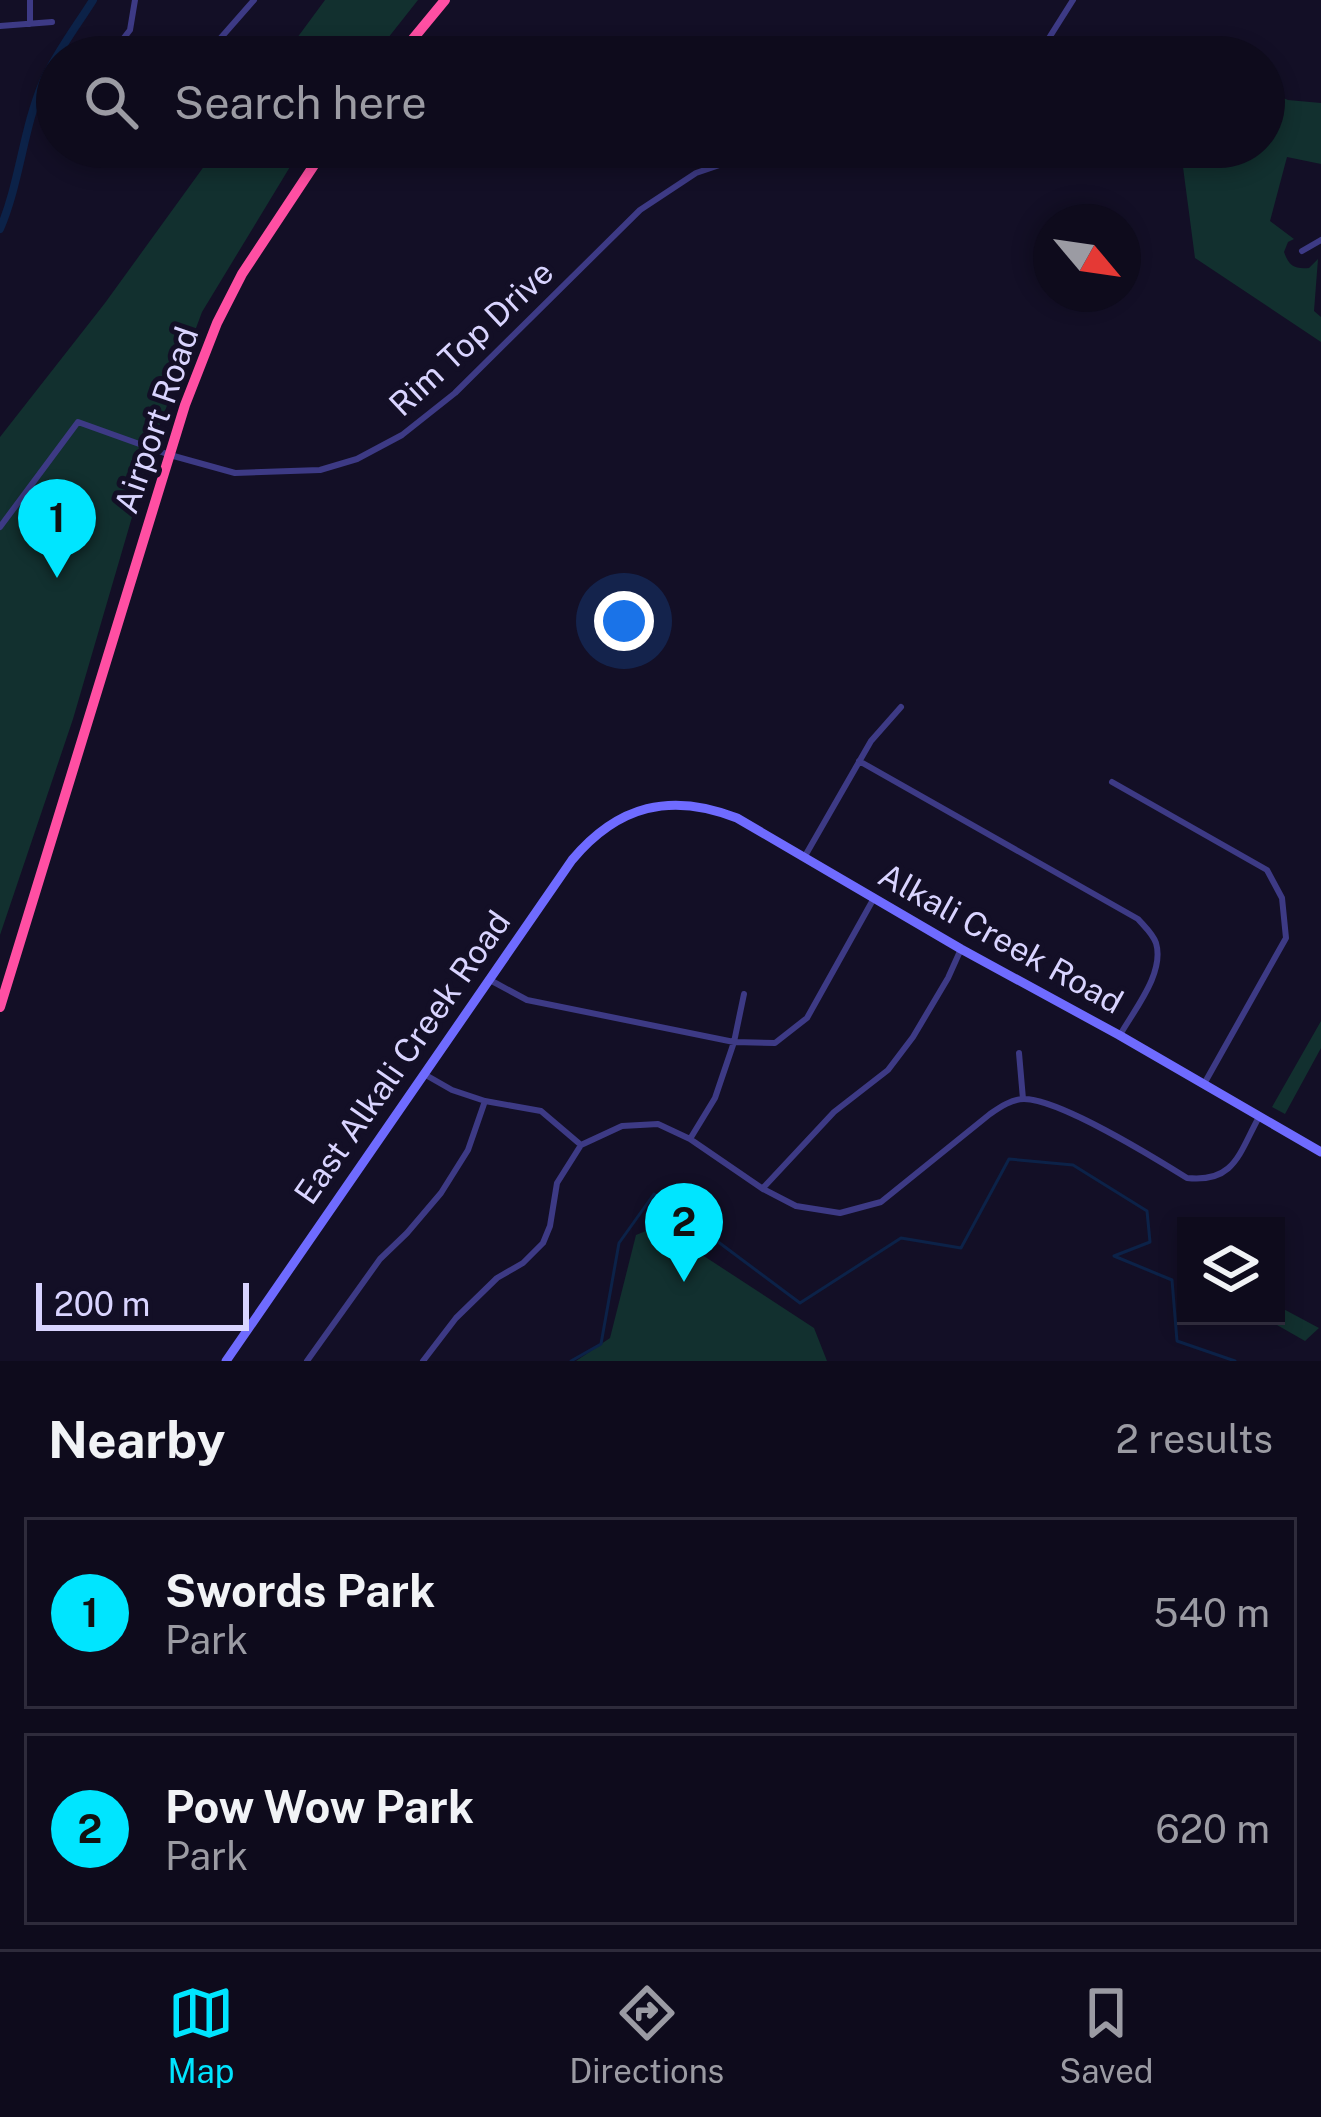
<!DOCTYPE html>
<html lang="en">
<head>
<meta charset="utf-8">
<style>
	body { margin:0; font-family:"Public Sans",sans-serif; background:#171425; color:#f1f3f6 }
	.controls { position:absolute; right:36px; bottom:36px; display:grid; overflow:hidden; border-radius:0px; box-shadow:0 6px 18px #0003 }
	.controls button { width:108px; height:108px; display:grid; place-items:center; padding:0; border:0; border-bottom:3px solid #2e2b3b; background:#0e0b1c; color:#f1f3f6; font:60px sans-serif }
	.compass { position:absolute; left:1033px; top:204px; width:108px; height:108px; border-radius:50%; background:#0e0b1c; box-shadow:0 6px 18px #0003; rotate:119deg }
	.scale { position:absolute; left:36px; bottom:30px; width:213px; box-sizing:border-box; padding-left:12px; border:6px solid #d9d4ff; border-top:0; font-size:33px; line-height:42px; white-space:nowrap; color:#d9d4ff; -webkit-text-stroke:9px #130f26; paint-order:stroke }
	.you { position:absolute; left:624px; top:621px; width:42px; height:42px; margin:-30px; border:9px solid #fff; border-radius:50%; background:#1a73e8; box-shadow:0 0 0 18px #1a73e833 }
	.badge { display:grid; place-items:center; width:78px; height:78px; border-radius:50%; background:#00e5ff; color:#111; font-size:39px; font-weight:700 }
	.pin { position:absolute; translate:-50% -99px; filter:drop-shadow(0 3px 6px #0008) }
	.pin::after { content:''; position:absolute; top:63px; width:42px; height:36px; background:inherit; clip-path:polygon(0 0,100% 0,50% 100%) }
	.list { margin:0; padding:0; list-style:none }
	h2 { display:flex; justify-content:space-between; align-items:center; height:156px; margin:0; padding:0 48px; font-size:51px }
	h2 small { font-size:39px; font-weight:400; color:#9b9ba3 }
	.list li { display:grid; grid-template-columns:78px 1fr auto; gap:36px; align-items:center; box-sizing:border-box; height:192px; margin:0 24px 24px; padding:0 24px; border:3px solid #2e2b3b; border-radius:0px }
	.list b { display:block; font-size:45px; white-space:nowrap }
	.list p { margin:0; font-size:39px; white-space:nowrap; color:#9b9ba3 }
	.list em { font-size:39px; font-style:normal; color:#9b9ba3 }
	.icon { flex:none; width:66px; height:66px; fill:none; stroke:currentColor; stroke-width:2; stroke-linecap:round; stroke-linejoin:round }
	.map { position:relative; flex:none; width:1321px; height:1361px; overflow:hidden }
	.search { position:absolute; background:#0e0b1c; box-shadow:0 6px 18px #0003; left:36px; right:36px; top:36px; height:132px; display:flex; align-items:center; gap:30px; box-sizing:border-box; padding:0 42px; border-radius:66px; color:#9b9ba3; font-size:45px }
	.sheet { height:588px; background:#0e0b1c }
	nav { display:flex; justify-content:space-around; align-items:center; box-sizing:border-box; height:168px; border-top:3px solid #2e2b3b; background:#0e0b1c; font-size:33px; color:#9b9ba3 }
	nav a { display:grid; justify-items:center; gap:6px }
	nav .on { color:#00e5ff }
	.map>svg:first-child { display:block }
	.green { fill:#12302f }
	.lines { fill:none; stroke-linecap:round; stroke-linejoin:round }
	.stream { stroke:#0c2248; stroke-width:3 }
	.canal { stroke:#0c2248; stroke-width:8 }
	.street { stroke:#3d3a85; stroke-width:6 }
	.secondary { stroke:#6f6bff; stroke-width:9 }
	.highway { stroke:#ff4fa3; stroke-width:10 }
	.labels { text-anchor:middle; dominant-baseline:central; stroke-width:10; stroke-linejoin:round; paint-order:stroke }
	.street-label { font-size:33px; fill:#d9d4ff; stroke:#130f26 }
</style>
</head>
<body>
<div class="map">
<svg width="1321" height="1361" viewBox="0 0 1321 1361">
	<rect width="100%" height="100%" fill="#130f26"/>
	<path class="green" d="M 325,0 L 418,0 L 373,57 L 283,57 Z
		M 1264,90 L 1288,100 L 1321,103 L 1321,164 L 1287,157 L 1270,221 L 1294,239 L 1288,242 L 1284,252 C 1289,266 1294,269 1309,268 L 1318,259 L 1314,311 L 1321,317 L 1321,342 L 1195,258 L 1181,152 L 1183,147 L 1264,147 Z
		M 218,147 L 302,147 L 202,312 L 156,435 L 73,719 L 0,935 L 0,437 L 105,303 Z
		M 1321,1021 L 1321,1048 L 1285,1114 L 1272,1107 Z
		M 658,1226 L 814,1328 L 827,1361 L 576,1361 L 610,1338 L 636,1235 Z
		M 1276,1305 L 1319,1328 L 1305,1341 L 1261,1316 L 1276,1316 Z"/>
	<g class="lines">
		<path class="stream" d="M 571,1361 L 601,1344 L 619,1243 L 654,1194 L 800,1303 L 901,1238 L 961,1248 L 1009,1159 L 1073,1165 L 1147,1211 L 1150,1242 L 1114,1256 L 1172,1280 L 1177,1341 L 1235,1361"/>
		<path class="canal" d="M 0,229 C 20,182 23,129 43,82 C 56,53 76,27 93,0"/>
		<path class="street" d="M 30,24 L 30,0
			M 0,26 L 52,22
			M 109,57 L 130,30 L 135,0
			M 204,57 L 254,0
			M 1037,57 L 1073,0
			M 103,147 L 110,154 L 119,153 L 129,147
			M 1302,251 L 1321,240
			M 0,527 L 78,422 L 170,455 L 235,473 L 320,470 L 357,459 L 402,435 L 455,393 L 640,210 L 696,173 L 772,147
			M 859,761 L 1138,919 C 1145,927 1153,934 1156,943 C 1165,973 1134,1010 1120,1035
			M 1112,782 L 1267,870 L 1282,898 L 1286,938 L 1204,1084
			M 805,856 L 871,741 L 901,707
			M 490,980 L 527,1000 L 734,1042 L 775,1043 L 807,1018 L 874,898
			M 1019,1053 L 1023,1099
			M 424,1074 L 452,1090 L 485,1101 L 541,1111 L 581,1145
			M 690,1139 L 715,1098 L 734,1042 L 744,994
			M 763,1188 L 834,1112 L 888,1070 L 913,1037 L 948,978 L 961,949
			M 307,1361 L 380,1259 L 407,1233 L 441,1193 L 468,1150 L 485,1101
			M 423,1361 L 456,1318 L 497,1278 L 523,1263 L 543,1243 L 550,1226 L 557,1183 L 581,1145 L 622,1126 L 658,1124 L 690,1139 L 763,1189 L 796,1206 L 840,1213 L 881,1202 L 990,1114 C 1000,1107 1012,1099 1024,1099 C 1059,1099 1155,1158 1187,1178 C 1235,1183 1239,1153 1259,1117"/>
		<path class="secondary" d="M 226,1361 L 572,860 C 618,805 671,792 737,818 L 961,949 L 1119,1035 L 1321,1152"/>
		<path class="highway" d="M 398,57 L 445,0
			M 0,1007 L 185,405 L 217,323 L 242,274 L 326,147"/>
	</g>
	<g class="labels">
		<g class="street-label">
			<text transform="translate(471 338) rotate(-43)">Rim Top Drive</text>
			<text transform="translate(156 420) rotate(-71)">Airport Road</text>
			<text transform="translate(1001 938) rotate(29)">Alkali Creek Road</text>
			<text transform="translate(402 1057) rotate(-55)">East Alkali Creek Road</text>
		</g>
	</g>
</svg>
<div class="controls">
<button><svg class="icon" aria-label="layers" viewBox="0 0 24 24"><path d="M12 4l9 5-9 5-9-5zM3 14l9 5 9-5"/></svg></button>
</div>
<svg class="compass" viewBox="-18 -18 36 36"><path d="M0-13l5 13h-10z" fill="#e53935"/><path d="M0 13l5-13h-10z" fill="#9b9ba3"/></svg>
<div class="scale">200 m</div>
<div class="you"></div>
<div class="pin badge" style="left:57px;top:578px">1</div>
<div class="pin badge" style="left:684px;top:1282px">2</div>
<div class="search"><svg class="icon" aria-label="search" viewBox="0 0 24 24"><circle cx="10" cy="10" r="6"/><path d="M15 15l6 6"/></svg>Search here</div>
</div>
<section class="sheet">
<h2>Nearby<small>2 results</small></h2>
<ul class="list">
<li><span class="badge">1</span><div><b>Swords Park</b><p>Park</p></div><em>540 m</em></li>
<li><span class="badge">2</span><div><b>Pow Wow Park</b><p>Park</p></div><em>620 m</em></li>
</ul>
</section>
<nav>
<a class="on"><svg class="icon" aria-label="map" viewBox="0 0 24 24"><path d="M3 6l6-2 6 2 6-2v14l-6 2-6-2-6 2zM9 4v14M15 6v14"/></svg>Map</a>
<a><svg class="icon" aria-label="directions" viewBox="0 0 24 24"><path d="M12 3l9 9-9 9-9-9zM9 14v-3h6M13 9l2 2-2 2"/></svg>Directions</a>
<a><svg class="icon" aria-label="saved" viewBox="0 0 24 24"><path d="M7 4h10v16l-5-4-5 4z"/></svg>Saved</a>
</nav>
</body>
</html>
